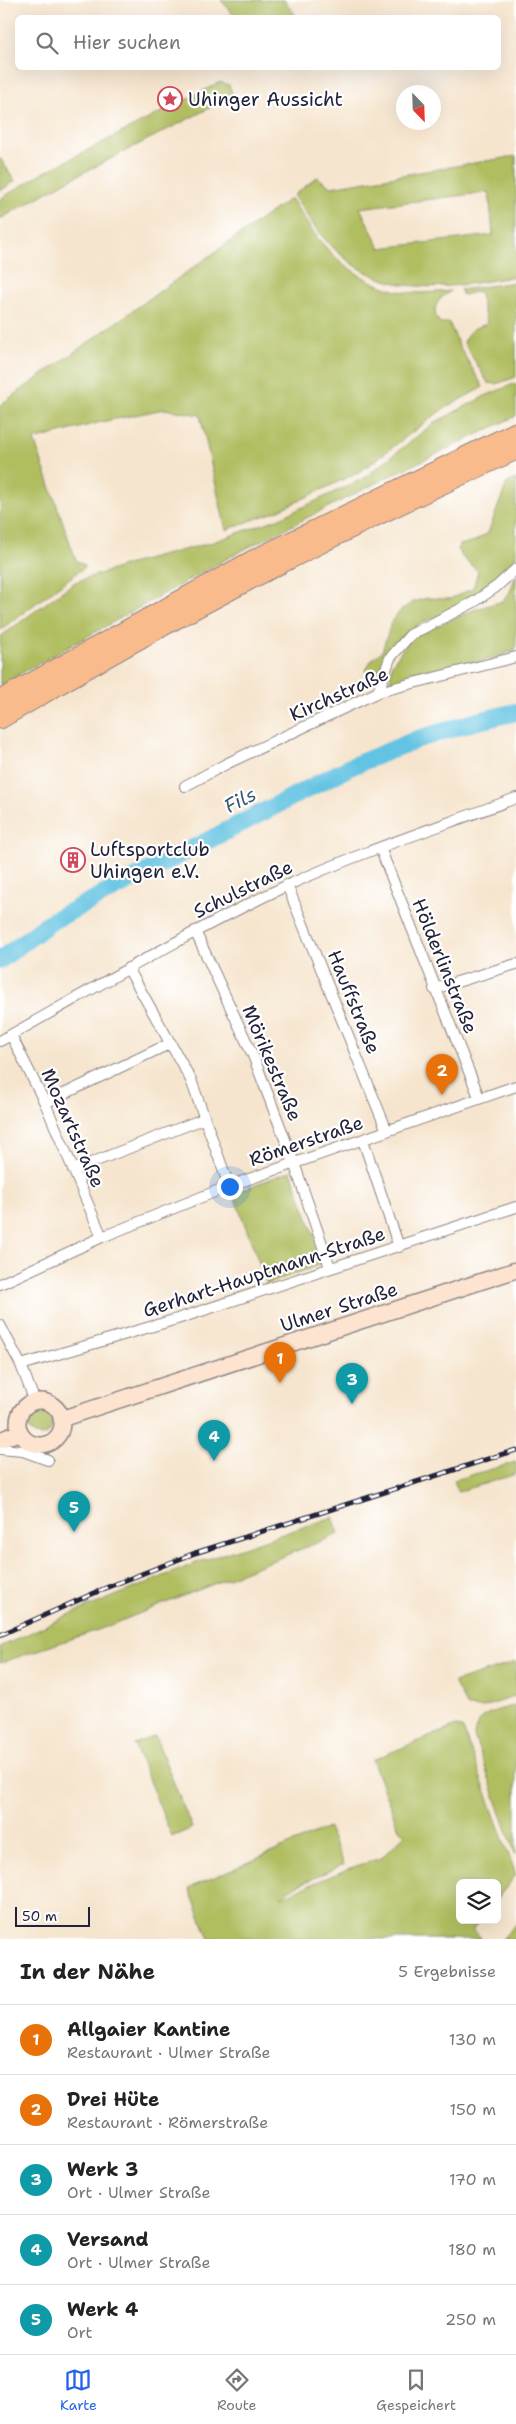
<!DOCTYPE html>
<html lang="de">
<head>
<meta charset="utf-8">
<style>
	body { margin:0; font-family:"Shantell Sans",sans-serif; background:#f6f6f6; color:#222 }
	.controls { position:absolute; right:15px; bottom:15px; display:grid; overflow:hidden; border-radius:8px; box-shadow:0 5px 20px #0002 }
	.controls button { width:45px; height:45px; display:grid; place-items:center; padding:0; border:0; border-bottom:1px solid #e0e0e0; background:#fff; color:#222; font:25px sans-serif }
	.compass { position:absolute; left:396px; top:85px; width:45px; height:45px; border-radius:50%; background:#fff; box-shadow:0 5px 20px #0002; rotate:157deg }
	.scale { position:absolute; left:15px; bottom:12px; width:75px; box-sizing:border-box; padding-left:5px; border:2px solid #22223b; border-top:0; font-size:14px; line-height:18px; white-space:nowrap; color:#22223b; -webkit-text-stroke:4px #fff; paint-order:stroke }
	.you { position:absolute; left:229px; top:1186px; width:18px; height:18px; margin:-12px; border:4px solid #fff; border-radius:50%; background:#1a73e8; box-shadow:0 0 0 8px #1a73e833 }
	.badge { display:grid; place-items:center; width:32px; height:32px; border-radius:50%; background:#2563eb; color:#fff; font-size:16px; font-weight:700 }
	.pin { position:absolute; translate:-50% -41px; filter:drop-shadow(0 1px 2px #0008) }
	.pin::after { content:''; position:absolute; top:26px; width:18px; height:15px; background:inherit; clip-path:polygon(0 0,100% 0,50% 100%) }
	.list { margin:0; padding:0; list-style:none }
	h2 { display:flex; justify-content:space-between; align-items:center; height:65px; margin:0; padding:0 20px; font-size:21px }
	h2 small { font-size:16px; font-weight:400; color:#767676 }
	.list li { display:grid; grid-template-columns:32px 1fr auto; gap:15px; align-items:center; box-sizing:border-box; height:70px; padding:0 20px; border-top:1px solid #e0e0e0 }
	.list b { display:block; font-size:19px; white-space:nowrap }
	.list p { margin:0; font-size:16px; white-space:nowrap; color:#767676 }
	.list em { font-size:16px; font-style:normal; color:#767676 }
	.icon { flex:none; width:28px; height:28px; fill:none; stroke:currentColor; stroke-width:2; stroke-linecap:round; stroke-linejoin:round }
	.map { position:relative; flex:none; width:516px; height:1939px; overflow:hidden }
	.search { position:absolute; background:#fff; box-shadow:0 5px 20px #0002; left:15px; right:15px; top:15px; height:55px; display:flex; align-items:center; gap:12px; box-sizing:border-box; padding:0 18px; border-radius:8px; color:#767676; font-size:19px }
	.sheet { height:415px; background:#fff }
	nav { display:flex; justify-content:space-around; align-items:center; box-sizing:border-box; height:70px; border-top:1px solid #e0e0e0; background:#fff; font-size:14px; color:#767676 }
	nav a { display:grid; justify-items:center; gap:2px }
	nav .on { color:#2563eb }
	.map>svg:first-child { display:block }
	.green { fill:#b0be60; stroke:#69704e; fill-rule:evenodd }
	.lines { fill:none; stroke-linecap:round; stroke-linejoin:round }
	.river { stroke:#64c3e2; stroke-width:18 }
	.street-casing { stroke:#8c8484; stroke-width:12 }
	.secondary-casing { stroke:#8c8484; stroke-width:18 }
	.highway-casing { stroke:#8c8484; stroke-width:21 }
	.street { stroke:#fff; stroke-width:10 }
	.secondary { stroke:#fde4d1; stroke-width:15 }
	.highway { stroke:#fabb8c; stroke-width:19 }
	.rail-casing { stroke:#22223b; stroke-width:5 }
	.rail { stroke:#fff; stroke-width:3; stroke-dasharray:9; stroke-linecap:butt }
	.labels { text-anchor:middle; dominant-baseline:central; stroke-width:4.5; stroke-linejoin:round; paint-order:stroke }
	.poi-label { font-size:19px; fill:#22223b; stroke:#fff; text-anchor:start }
	.street-label { font-size:19px; fill:#22223b; stroke:#fff }
	.water-label { font-size:20px; font-style:italic; fill:#395a75; stroke:#fff }
</style>
</head>
<body>
<div class="map">
<svg width="516" height="1939" viewBox="0 0 516 1939">
	<rect width="100%" height="100%" fill="#fff"/>
	<filter id="ink" filterUnits="userSpaceOnUse"><feTurbulence type="fractalNoise" baseFrequency=".02" numOctaves="2"/><feDisplacementMap in="SourceGraphic" scale="10" xChannelSelector="R" yChannelSelector="G"/><feConvolveMatrix kernelMatrix="1 2 1 2 8 2 1 2 1" color-interpolation-filters="sRGB"/></filter>
	<filter id="wash" filterUnits="userSpaceOnUse"><feTurbulence type="fractalNoise" baseFrequency=".0096" numOctaves="4" result="noise"/><feDisplacementMap in="SourceGraphic" scale="20" xChannelSelector="R" yChannelSelector="G"/><feGaussianBlur stdDeviation="1.12" result="paint"/><feColorMatrix in="noise" values="0 0 0 0 0 0 0 0 0 0 0 0 0 0 0 0 0 1.4 0 .05"/><feComposite in="paint" operator="in"/></filter>
	<g filter="url(#wash)">
		<rect width="100%" height="100%" fill="#f6e5ce"/>
		<path class="green" d="M 221,0 L 284,0 L 297,17 L 235,17 Z
			M 220,82 L 229,85 L 233,96 L 69,180 L 0,219 L 0,199 L 41,174 Z
			M 516,156 L 516,276 C 440,290 379,301 322,236 C 311,224 303,208 294,195 L 317,177 L 331,187 ZM 489,192 L 493,235 L 380,248 L 360,208 Z
			M 0,158 L 15,181 L 0,191 Z
			M 291,198 C 301,213 310,230 322,243 C 341,266 374,288 404,292 C 419,294 435,292 451,291 C 437,299 429,310 441,324 L 449,322 L 459,346 L 483,387 L 443,409 L 361,471 L 277,511 L 226,530 L 200,415 L 164,409 L 101,422 L 34,440 L 76,560 L 86,566 L 0,630 L 0,405 Z
			M 516,282 L 516,377 L 496,384 L 488,383 L 464,343 C 468,329 474,328 487,324 L 479,291 L 463,295 L 460,290 Z
			M 516,383 L 516,416 L 386,478 L 237,553 L 0,685 L 0,637 L 75,582 L 130,564 L 210,543 L 280,518 L 364,478 L 434,423 L 485,396 Z
			M 516,479 L 516,561 C 502,574 488,587 472,598 C 431,625 399,620 379,672 L 365,672 L 370,662 L 382,651 L 392,621 L 401,610 L 413,602 L 427,598 L 450,599 L 473,588 L 478,571 L 463,558 L 457,549 L 460,545 L 475,541 L 488,533 L 507,483 Z
			M 516,575 L 516,650 L 495,658 L 390,683 L 392,664 L 406,645 L 419,634 L 473,610 L 503,601 L 510,592 Z
			M 291,1171 L 324,1263 L 267,1284 L 233,1193 Z
			M28 1424a12 12 0 1 1 24 0a12 12 0 1 1-24 0Z
			M 516,1462 L 516,1474 L 458,1492 L 454,1480 Z
			M 333,1517 L 339,1534 L 98,1630 L 0,1663 L 0,1647 L 66,1616 L 196,1563 Z
			M 516,1662 L 516,1696 L 482,1708 L 467,1707 L 454,1682 Z
			M 516,1705 L 516,1856 L 474,1736 C 478,1711 494,1712 516,1705 Z
			M 456,1726 L 463,1729 L 516,1875 L 497,1899 L 497,1883 L 460,1883 L 460,1920 L 480,1920 L 473,1929 L 482,1939 L 209,1939 L 189,1888 L 328,1828 L 344,1864 L 290,1889 L 281,1897 L 350,1868 L 381,1858 L 405,1835 L 399,1829 L 372,1760 Z
			M 155,1736 L 192,1828 L 172,1837 L 134,1744 Z
			M 516,1924 L 516,1939 L 502,1939 Z"/>
		<g class="lines">
			<path class="river" d="M 0,960 L 52,921 L 350,767 L 418,739 L 474,722 L 516,712"/>
		</g>
	</g>
	<g filter="url(#ink)">
		<g class="lines">
			<defs>
				<path id="street" d="M 378,692 L 390,658 L 410,635 L 474,602 L 496,587 L 516,569
					M 185,786 L 228,763 L 378,692 L 516,657
					M 380,848 L 479,1097
					M 287,885 L 387,1131
					M 195,931 L 254,1058 L 294,1163 L 330,1267
					M 128,968 L 191,1080 L 229,1186
					M 434,989 L 516,964
					M 11,1035 L 45,1103 L 102,1237
					M 0,1041 C 95,988 188,932 286,886 C 360,852 439,827 516,798
					M 45,1103 L 171,1043
					M 363,1140 L 399,1247
					M 73,1170 L 203,1119
					M 0,1284 L 102,1237 L 229,1186 L 516,1086
					M 0,1325 L 21,1365 L 35,1402
					M 21,1365 L 177,1319 L 516,1207
					M 0,1449 L 23,1451 L 48,1460"/>
				<path id="secondary" d="M18 1423a22 22 0 1 1 44 0a22 22 0 1 1-44 0Z
					M 61,1419 L 516,1270
					M 0,1440 L 20,1432"/>
				<path id="highway" d="M 0,700 L 253,560 L 516,432
					M 0,719 C 166,620 340,530 516,450"/>
			</defs>
			<use href="#street" class="street-casing"/>
			<use href="#secondary" class="secondary-casing"/>
			<use href="#highway" class="highway-casing"/>
			<use href="#street" class="street"/>
			<use href="#secondary" class="secondary"/>
			<use href="#highway" class="highway"/>
			<defs>
				<path id="rail" d="M 0,1635 L 108,1587 L 195,1553 L 516,1450"/>
			</defs>
			<use href="#rail" class="rail-casing"/>
			<use href="#rail" class="rail"/>
		</g>
	</g>
	<defs>
		<symbol id="sight-ring" viewBox="-11 -11 22 22"><circle r="9.5" fill="#fff" stroke="#d1495b" stroke-width="1.5"/><path d="M0-6L1.8-2.2L6-1.7L2.9 1.2L3.7 5.4L0 3.3L-3.7 5.4L-2.9 1.2L-6-1.7L-1.8-2.2Z" fill="#d1495b"/></symbol>
		<symbol id="building-ring" viewBox="-11 -11 22 22"><circle r="9.5" fill="#fff" stroke="#d1495b" stroke-width="1.5"/><path d="M-4-6H4V6H1V3H-1V6H-4ZM-2.5-4.3h1.7v1.8h-1.7ZM.8-4.3h1.7v1.8H.8ZM-2.5-1h1.7V.8h-1.7ZM.8-1h1.7V.8H.8Z" fill="#d1495b"/></symbol>
	</defs>
	<g fill-rule="evenodd">
		<use href="#sight-ring" x="156" y="85" width="28" height="28"/>
		<use href="#building-ring" x="59" y="846" width="28" height="28"/>
	</g>
	<g class="labels">
		<g class="poi-label">
			<text x="188" y="99">Uhinger Aussicht</text>
			<text x="90" y="849">Luftsportclub<tspan x="90" dy="22">Uhingen e.V.</tspan></text>
		</g>
		<g class="street-label">
			<text transform="translate(339 694) rotate(-24)">Kirchstraße</text>
			<text transform="translate(243 889) rotate(-26)">Schulstraße</text>
			<text transform="translate(445 966) rotate(68)">Hölderlinstraße</text>
			<text transform="translate(354 1002) rotate(68)">Hauffstraße</text>
			<text transform="translate(272 1063) rotate(67)">Mörikestraße</text>
			<text transform="translate(73 1128) rotate(66)">Mozartstraße</text>
			<text transform="translate(306 1141) rotate(-19)">Römerstraße</text>
			<text transform="translate(264 1272) rotate(-18)">Gerhart-Hauptmann-Straße</text>
			<text transform="translate(339 1307) rotate(-18)">Ulmer Straße</text>
		</g>
		<g class="water-label">
			<text transform="translate(240 800) rotate(-27)">Fils</text>
		</g>
	</g>
</svg>
<div class="controls">
<button><svg class="icon" aria-label="layers" viewBox="0 0 24 24"><path d="M12 4l9 5-9 5-9-5zM3 14l9 5 9-5"/></svg></button>
</div>
<svg class="compass" viewBox="-18 -18 36 36"><path d="M0-13l5 13h-10z" fill="#e53935"/><path d="M0 13l5-13h-10z" fill="#767676"/></svg>
<div class="scale">50 m</div>
<div class="you"></div>
<div class="pin badge" style="left:280px;top:1383px;background:#e8710a">1</div>
<div class="pin badge" style="left:442px;top:1095px;background:#e8710a">2</div>
<div class="pin badge" style="left:352px;top:1404px;background:#0f9aa8">3</div>
<div class="pin badge" style="left:214px;top:1461px;background:#0f9aa8">4</div>
<div class="pin badge" style="left:74px;top:1532px;background:#0f9aa8">5</div>
<div class="search"><svg class="icon" aria-label="search" viewBox="0 0 24 24"><circle cx="10" cy="10" r="6"/><path d="M15 15l6 6"/></svg>Hier suchen</div>
</div>
<section class="sheet">
<h2>In der Nähe<small>5 Ergebnisse</small></h2>
<ul class="list">
<li><span class="badge" style="background:#e8710a">1</span><div><b>Allgaier Kantine</b><p>Restaurant · Ulmer Straße</p></div><em>130 m</em></li>
<li><span class="badge" style="background:#e8710a">2</span><div><b>Drei Hüte</b><p>Restaurant · Römerstraße</p></div><em>150 m</em></li>
<li><span class="badge" style="background:#0f9aa8">3</span><div><b>Werk 3</b><p>Ort · Ulmer Straße</p></div><em>170 m</em></li>
<li><span class="badge" style="background:#0f9aa8">4</span><div><b>Versand</b><p>Ort · Ulmer Straße</p></div><em>180 m</em></li>
<li><span class="badge" style="background:#0f9aa8">5</span><div><b>Werk 4</b><p>Ort</p></div><em>250 m</em></li>
</ul>
</section>
<nav>
<a class="on"><svg class="icon" aria-label="map" viewBox="0 0 24 24"><path d="M3 6l6-2 6 2 6-2v14l-6 2-6-2-6 2zM9 4v14M15 6v14"/></svg>Karte</a>
<a><svg class="icon" aria-label="directions" viewBox="0 0 24 24"><path d="M12 3l9 9-9 9-9-9zM9 14v-3h6M13 9l2 2-2 2"/></svg>Route</a>
<a><svg class="icon" aria-label="saved" viewBox="0 0 24 24"><path d="M7 4h10v16l-5-4-5 4z"/></svg>Gespeichert</a>
</nav>
</body>
</html>
